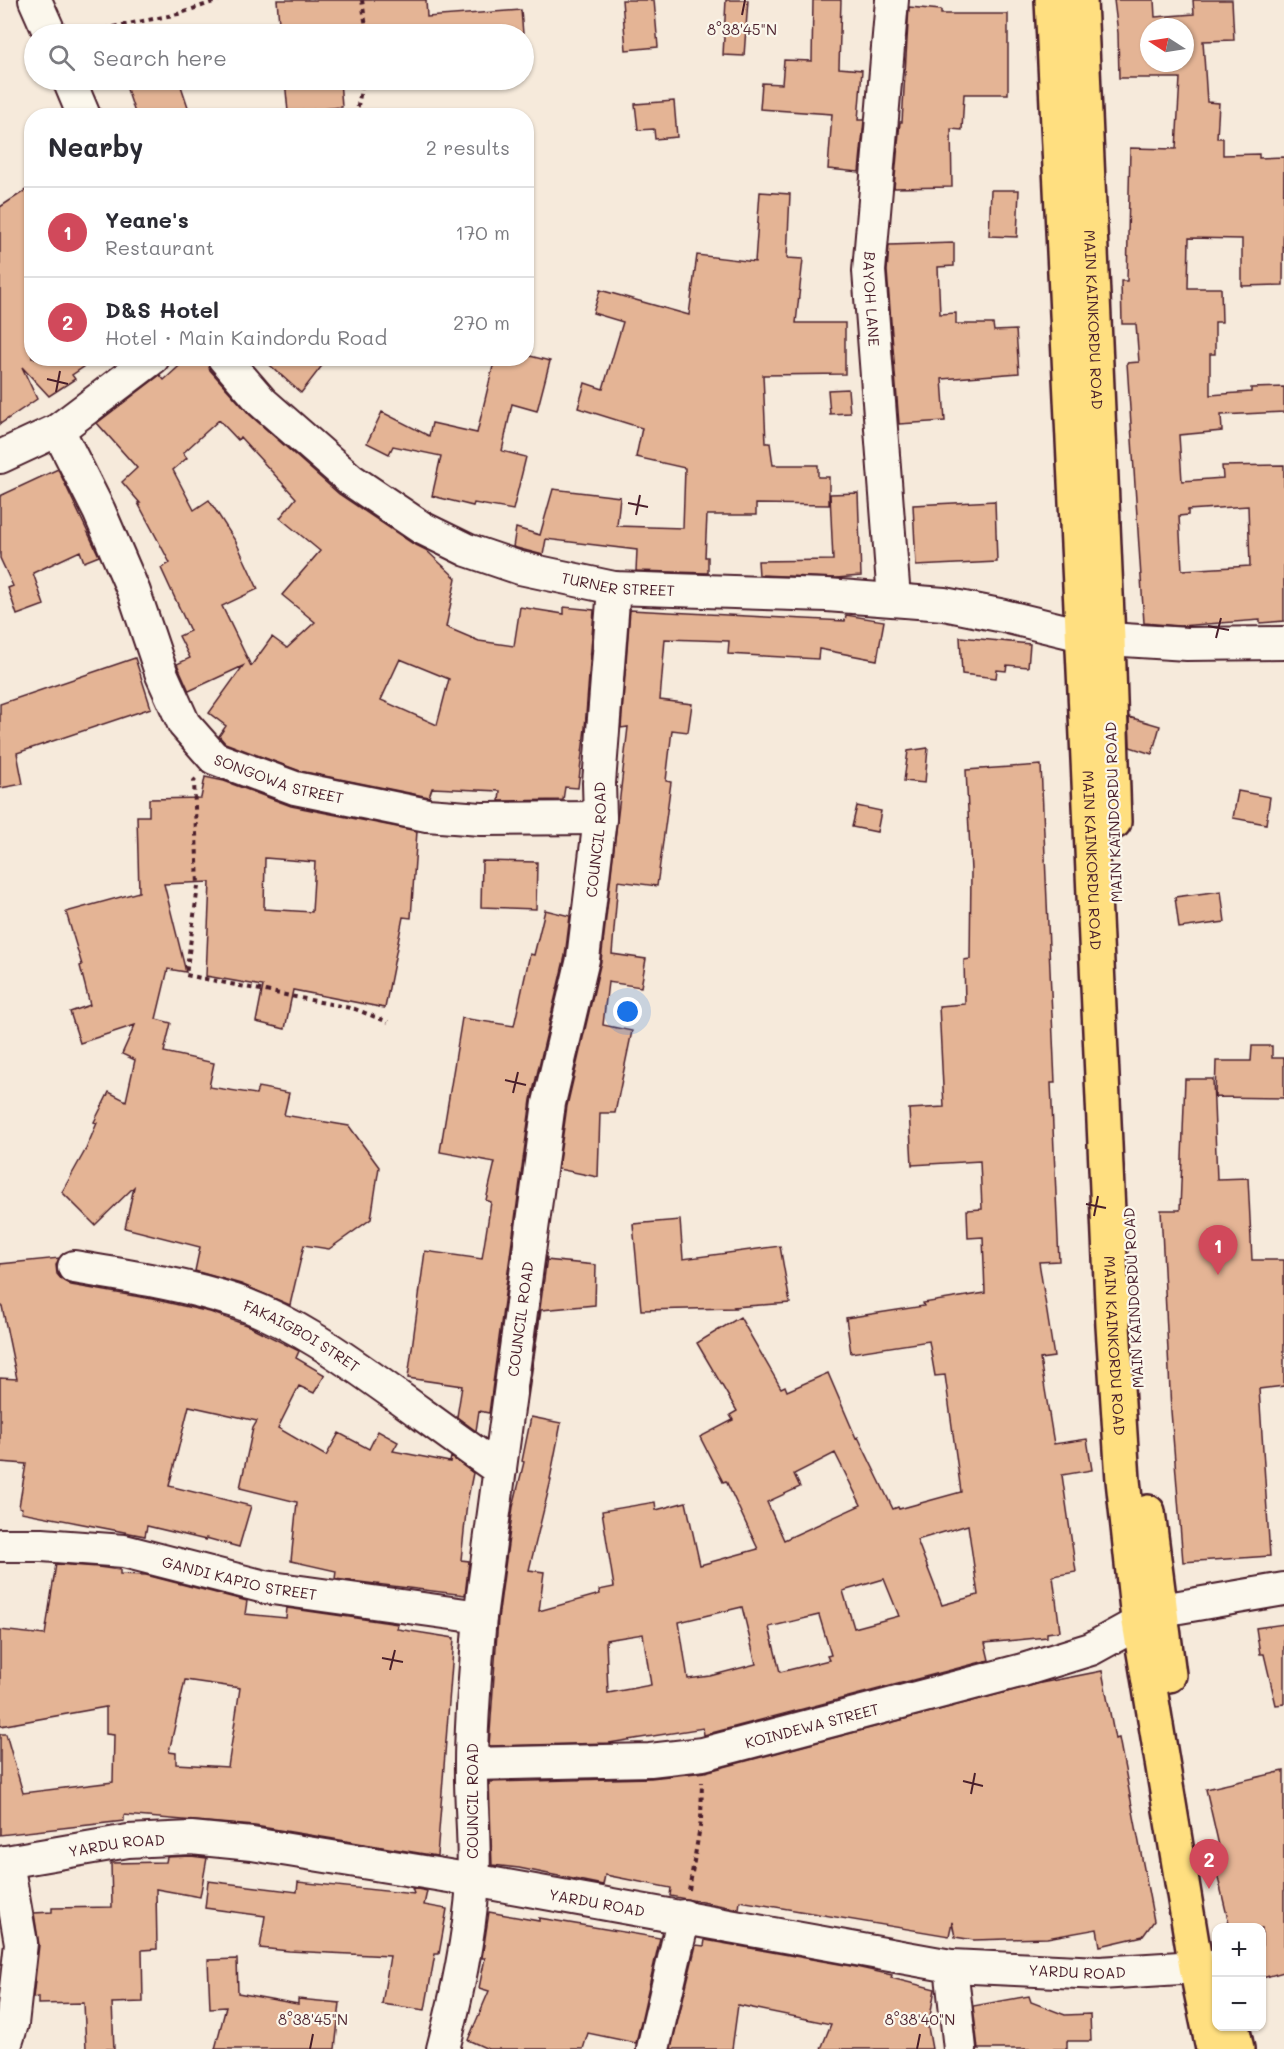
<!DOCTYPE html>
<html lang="en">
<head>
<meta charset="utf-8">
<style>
	body { margin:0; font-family:Mali,sans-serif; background:#f7f7f7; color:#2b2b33 }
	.controls { position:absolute; right:18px; bottom:18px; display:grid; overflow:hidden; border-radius:12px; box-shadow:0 2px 4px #0004 }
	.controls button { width:54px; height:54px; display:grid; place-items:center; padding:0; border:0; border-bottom:2px solid #e1e1e2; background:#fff; color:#2b2b33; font:30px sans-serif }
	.compass { position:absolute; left:1140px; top:18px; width:54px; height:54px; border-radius:50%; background:#fff; box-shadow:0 2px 4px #0004; rotate:282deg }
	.you { position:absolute; left:628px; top:1012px; width:21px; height:21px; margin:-15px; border:4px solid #fff; border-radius:50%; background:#1a73e8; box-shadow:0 0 0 9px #1a73e833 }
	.badge { display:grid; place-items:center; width:39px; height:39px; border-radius:50%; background:#d1495b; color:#fff; font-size:20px; font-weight:700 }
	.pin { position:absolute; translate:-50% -50px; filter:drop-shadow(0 2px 3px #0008) }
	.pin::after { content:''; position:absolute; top:32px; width:21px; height:18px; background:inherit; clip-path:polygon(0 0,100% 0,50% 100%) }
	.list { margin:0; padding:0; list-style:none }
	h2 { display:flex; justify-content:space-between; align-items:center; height:78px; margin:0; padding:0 24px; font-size:26px }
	h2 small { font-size:20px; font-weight:400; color:#7c7c81 }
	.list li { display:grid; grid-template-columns:39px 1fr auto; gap:18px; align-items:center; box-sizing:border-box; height:90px; padding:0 24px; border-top:2px solid #e1e1e2 }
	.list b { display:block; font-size:22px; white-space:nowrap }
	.list p { margin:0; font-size:20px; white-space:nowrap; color:#7c7c81 }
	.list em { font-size:20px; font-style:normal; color:#7c7c81 }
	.icon { flex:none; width:33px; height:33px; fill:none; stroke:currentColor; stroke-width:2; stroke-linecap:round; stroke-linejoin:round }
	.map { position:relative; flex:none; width:1284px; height:2049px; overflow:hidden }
	.search { position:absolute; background:#fff; box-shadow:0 2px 4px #0004; left:24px; top:24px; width:510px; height:66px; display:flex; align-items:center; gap:15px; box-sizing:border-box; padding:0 21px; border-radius:33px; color:#7c7c81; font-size:22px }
	.panel { position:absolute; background:#fff; box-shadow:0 2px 4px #0004; left:24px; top:108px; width:510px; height:258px; border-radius:24px }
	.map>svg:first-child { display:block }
	.building { fill:#e4b495; stroke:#4a1f2b; stroke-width:1.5; fill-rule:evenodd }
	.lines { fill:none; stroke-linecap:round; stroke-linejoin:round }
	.minor-casing { stroke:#4a1f2b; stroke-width:36 }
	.major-casing { stroke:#4a1f2b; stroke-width:38 }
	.path { stroke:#4a1f2b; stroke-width:4; stroke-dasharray:4.5 4.5; stroke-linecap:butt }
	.minor { stroke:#fbf7ec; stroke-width:32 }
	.major { stroke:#ffdf80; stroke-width:33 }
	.ticks { fill:none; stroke:#4a1f2b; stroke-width:2 }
	.labels { text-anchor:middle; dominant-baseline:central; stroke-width:4.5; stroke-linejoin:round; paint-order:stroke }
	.street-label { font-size:15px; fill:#4a1f2b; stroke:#fbf7ec }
	.ticks-label { font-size:15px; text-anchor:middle; fill:#4a1f2b; stroke:#fbf7ec; stroke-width:4.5; stroke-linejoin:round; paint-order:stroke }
</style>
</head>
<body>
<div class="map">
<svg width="1284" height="2049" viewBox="0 0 1284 2049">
	<rect width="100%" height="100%" fill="#f6eadb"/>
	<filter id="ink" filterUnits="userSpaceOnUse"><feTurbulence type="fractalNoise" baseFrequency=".0167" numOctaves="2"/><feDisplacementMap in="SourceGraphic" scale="12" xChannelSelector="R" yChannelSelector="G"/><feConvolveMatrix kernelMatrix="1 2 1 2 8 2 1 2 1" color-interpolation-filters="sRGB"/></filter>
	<g filter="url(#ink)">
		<path class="building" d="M 277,0 L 426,0 L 427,17 L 521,10 L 523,34 L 280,34 Z
			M 622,0 L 654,0 L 658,47 L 626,50 Z
			M 726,0 L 748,0 L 744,56 L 723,55 Z
			M 813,0 L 841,0 L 839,68 L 862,70 L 858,120 L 864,120 L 859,172 L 828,169 L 832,114 L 760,109 L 762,83 L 782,84 L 784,60 L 812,61 Z
			M 1114,0 L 1154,0 L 1155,17 L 1194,14 L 1193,0 L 1232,0 L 1234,40 L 1203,41 L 1207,102 L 1219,103 L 1217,138 L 1223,138 L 1223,155 L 1259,154 L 1259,158 L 1284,157 L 1283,285 L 1242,286 L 1242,239 L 1189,238 L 1188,288 L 1221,288 L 1222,322 L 1215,322 L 1215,354 L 1210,354 L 1210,395 L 1251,392 L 1251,388 L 1284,387 L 1284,412 L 1221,415 L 1222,431 L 1179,435 L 1182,481 L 1223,478 L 1222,466 L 1284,465 L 1284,621 L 1260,623 L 1260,620 L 1180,626 L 1144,623 L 1127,363 L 1139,362 L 1136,324 L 1122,324 L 1121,281 L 1127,281 L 1130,148 L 1176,149 L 1180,78 L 1119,78 L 1118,33 ZM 1149,27 L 1185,27 L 1185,63 L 1149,63 ZM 1248,506 L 1250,566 L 1182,570 L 1179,516 L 1188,515 L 1188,510 Z
			M 909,7 L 941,10 L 941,14 L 1008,14 L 1008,94 L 964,94 L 962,130 L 951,129 L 952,187 L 894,188 L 900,122 L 902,122 Z
			M 124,80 L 179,80 L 191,116 L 136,116 Z
			M 285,80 L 340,80 L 342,107 L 288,112 Z
			M 674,101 L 677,137 L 655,139 L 654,129 L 638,130 L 635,104 Z
			M 32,186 L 32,358 L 97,358 L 72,375 L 75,379 L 49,396 L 22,367 L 37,399 L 0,424 L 0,207 Z
			M 991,190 L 1019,190 L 1017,237 L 989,236 Z
			M 760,192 L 790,194 L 787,258 L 803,259 L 796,323 L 845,323 L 845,374 L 763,375 L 766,443 L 770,443 L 773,465 L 818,465 L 818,477 L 829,477 L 829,505 L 756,504 L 756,515 L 707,515 L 705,557 L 708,557 L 708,573 L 636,571 L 637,550 L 546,539 L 543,555 L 513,547 L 516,528 L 540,535 L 553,489 L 620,497 L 617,526 L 683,528 L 685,468 L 636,457 L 642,428 L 578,408 L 585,383 L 603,389 L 623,322 L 593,313 L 600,290 L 689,315 L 697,255 L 755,262 Z
			M 954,243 L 954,266 L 938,267 L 940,314 L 956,313 L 956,324 L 993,324 L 994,331 L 1016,330 L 1019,373 L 942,379 L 945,421 L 899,424 L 887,271 L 889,245 Z
			M 526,355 L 550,361 L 537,411 L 512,404 L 502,451 L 526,457 L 513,510 L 474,503 L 473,506 L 432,496 L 441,456 L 393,446 L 389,454 L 367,443 L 382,412 L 429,436 L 432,423 L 477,433 L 495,358 L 526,358 Z
			M 188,358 L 206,358 L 210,370 L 250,415 L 339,494 L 412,543 L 426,550 L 456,578 L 446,627 L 479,641 L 514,646 L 520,607 L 564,614 L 564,607 L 594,610 L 585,728 L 578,788 L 565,787 L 563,800 L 499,801 L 500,791 L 432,788 L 429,797 L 300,771 L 225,743 L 219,736 L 226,726 L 209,713 L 243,666 L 189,691 L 177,664 L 190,658 L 179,636 L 190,631 L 161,568 L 170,563 L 138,503 L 140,503 L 122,482 L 137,468 L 97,423 L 160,375 L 164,380 ZM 219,420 L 238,440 L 240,437 L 296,498 L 280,518 L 320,551 L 282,595 L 315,622 L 287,648 L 272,637 L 251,666 L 222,606 L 258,589 L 236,542 L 209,500 L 194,510 L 173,470 L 187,458 L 183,453 ZM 400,659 L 449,679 L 437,725 L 381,700 Z
			M 262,358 L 328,358 L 301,393 Z
			M 848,389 L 850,413 L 830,414 L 828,390 Z
			M 58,469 L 99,556 L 84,562 L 80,551 L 33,573 L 44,605 L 17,615 L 8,588 L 13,586 L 0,558 L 0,496 Z
			M 858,493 L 861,576 L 836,578 L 759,575 L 758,561 L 833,560 L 830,494 Z
			M 995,501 L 997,562 L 916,566 L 913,505 Z
			M 630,610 L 845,621 L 846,615 L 884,621 L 877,660 L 819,649 L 818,659 L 728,654 L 729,641 L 665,639 L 660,700 L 692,704 L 688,732 L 672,730 L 666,781 L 671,782 L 657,886 L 618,881 L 612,954 L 646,959 L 641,987 L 608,982 L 603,1025 L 632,1031 L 615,1113 L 600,1113 L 598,1177 L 558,1169 L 567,1106 L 601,961 L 628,727 L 621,728 Z
			M 960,637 L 1030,644 L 1028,667 L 1007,665 L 1006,671 L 997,670 L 996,678 L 962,674 Z
			M 135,658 L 151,708 L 17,753 L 23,784 L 0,788 L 0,704 Z
			M 1129,717 L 1160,726 L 1152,754 L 1130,747 Z
			M 928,748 L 925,783 L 904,781 L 908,751 Z
			M 1041,765 L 1055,1083 L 1051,1083 L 1059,1261 L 1039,1262 L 1054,1357 L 1040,1359 L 1054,1444 L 1087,1439 L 1092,1470 L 1062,1475 L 1076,1572 L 1053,1576 L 1060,1631 L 1047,1633 L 1047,1637 L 985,1643 L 989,1660 L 704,1735 L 703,1728 L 609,1743 L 489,1746 L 498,1619 L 513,1507 L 524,1462 L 522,1461 L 531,1417 L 561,1423 L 550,1479 L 551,1480 L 529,1570 L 544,1572 L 539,1611 L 600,1594 L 599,1590 L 614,1587 L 602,1511 L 655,1502 L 656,1510 L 686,1502 L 700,1565 L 758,1549 L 726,1481 L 723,1482 L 700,1437 L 733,1420 L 730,1415 L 737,1411 L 697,1343 L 740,1317 L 781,1388 L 785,1386 L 787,1391 L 828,1373 L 856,1438 L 858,1437 L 893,1509 L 898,1507 L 899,1509 L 961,1492 L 945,1375 L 935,1376 L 929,1341 L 851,1353 L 846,1318 L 924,1306 L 923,1303 L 985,1293 L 983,1237 L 968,1238 L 967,1210 L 982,1209 L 980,1161 L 912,1165 L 909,1109 L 944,1107 L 939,1006 L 965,1004 L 964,960 L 970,959 L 971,871 L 966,770 ZM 835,1453 L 861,1505 L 784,1540 L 767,1502 L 800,1487 L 794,1474 ZM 968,1525 L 978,1595 L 942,1605 L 917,1540 ZM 884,1579 L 899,1616 L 854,1628 L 843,1591 ZM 742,1607 L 756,1664 L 710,1676 L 688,1679 L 679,1622 ZM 819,1615 L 831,1655 L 827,1656 L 829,1660 L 780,1672 L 769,1627 ZM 643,1634 L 651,1685 L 608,1693 L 606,1640 Z
			M 205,777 L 224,781 L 291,806 L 417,831 L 411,918 L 403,917 L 385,1008 L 293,990 L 285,1029 L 256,1022 L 263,986 L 206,976 L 210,882 L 164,884 L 186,972 L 168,969 L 156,1019 L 171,1023 L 164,1052 L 214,1063 L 209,1087 L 256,1094 L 258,1087 L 289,1093 L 284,1115 L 349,1126 L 379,1167 L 371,1219 L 329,1249 L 304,1245 L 290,1305 L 241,1284 L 195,1271 L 200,1247 L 125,1228 L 134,1187 L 95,1225 L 62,1192 L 86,1149 L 97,1123 L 94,1122 L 109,1092 L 126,1101 L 135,1060 L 122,1054 L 135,1025 L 80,1043 L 70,1012 L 90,1005 L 80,966 L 82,965 L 66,912 L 139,892 L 137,816 L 149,816 L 149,799 L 201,798 ZM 265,858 L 315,862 L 312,912 L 264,909 Z
			M 1238,791 L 1270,797 L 1266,824 L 1233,818 Z
			M 857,806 L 881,811 L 877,832 L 852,827 Z
			M 482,861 L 537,862 L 536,909 L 481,907 Z
			M 1221,891 L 1225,922 L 1179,928 L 1175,897 Z
			M 545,910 L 570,916 L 565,956 L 531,1100 L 489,1413 L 479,1411 L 476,1431 L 457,1417 L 462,1386 L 408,1378 L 425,1251 L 482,1259 L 491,1202 L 486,1200 L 495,1162 L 440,1152 L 462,1018 L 514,1026 L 530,954 L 534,955 Z
			M 1252,1046 L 1272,1046 L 1272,1058 L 1284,1058 L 1284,1098 L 1215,1097 L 1216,1061 L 1251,1061 Z
			M 1185,1079 L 1213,1079 L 1217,1179 L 1248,1178 L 1252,1260 L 1284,1260 L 1284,1386 L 1259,1389 L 1270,1556 L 1183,1562 L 1171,1411 L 1161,1210 L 1180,1210 Z
			M 680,1220 L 683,1259 L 780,1246 L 790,1303 L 734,1307 L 735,1308 L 641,1310 L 633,1224 Z
			M 547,1257 L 546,1260 L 596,1265 L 595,1305 L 541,1310 L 527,1404 Z
			M 59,1258 L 56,1265 L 57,1274 L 62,1280 L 71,1285 L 152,1299 L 210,1312 L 249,1326 L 299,1351 L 296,1358 L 325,1375 L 314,1393 L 299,1386 L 278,1428 L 326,1456 L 339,1433 L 369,1449 L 378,1431 L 398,1442 L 393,1451 L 450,1462 L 451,1457 L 473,1473 L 467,1503 L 461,1560 L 469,1561 L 465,1595 L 335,1579 L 336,1571 L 291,1561 L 297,1502 L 240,1488 L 253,1428 L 257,1421 L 189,1406 L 169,1486 L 251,1506 L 239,1547 L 206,1538 L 206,1540 L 147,1526 L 145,1536 L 21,1512 L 22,1508 L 19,1507 L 26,1464 L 0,1462 L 0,1378 L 17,1379 L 2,1306 L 0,1306 L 0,1264 Z
			M 56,1564 L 98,1567 L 120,1570 L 120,1574 L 146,1575 L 247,1601 L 245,1614 L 286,1618 L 287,1608 L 398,1624 L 397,1629 L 454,1638 L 437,1856 L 255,1826 L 124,1815 L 124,1821 L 0,1835 L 0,1734 L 6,1734 L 23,1793 L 113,1782 L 114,1735 L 106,1734 L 106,1707 L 0,1726 L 0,1630 L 45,1635 ZM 185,1680 L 240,1688 L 228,1767 L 176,1764 L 176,1753 L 169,1752 Z
			M 1284,1624 L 1284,1704 L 1276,1705 L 1264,1654 L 1260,1654 L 1256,1628 Z
			M 1102,1671 L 1115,1739 L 1119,1738 L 1154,1921 L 1143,1936 L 1100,1946 L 1097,1929 L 1047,1938 L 974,1940 L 955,1937 L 952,1922 L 949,1936 L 740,1901 L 739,1909 L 670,1896 L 671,1888 L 605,1875 L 603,1885 L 519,1868 L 492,1865 L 489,1782 L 651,1778 L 705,1772 L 1041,1683 Z
			M 1284,1771 L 1284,1972 L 1262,1978 L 1262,1928 L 1230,1928 L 1213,1857 L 1221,1854 L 1206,1789 Z
			M 191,1856 L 207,1858 L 200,1897 L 156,1889 L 157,1949 L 142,1950 L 143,2002 L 112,2003 L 114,2049 L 86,2049 L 84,2003 L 38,2004 L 38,1997 L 33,1998 L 39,1945 L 34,1913 L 52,1912 L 52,1908 L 112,1907 L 111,1863 L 166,1862 L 167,1857 Z
			M 208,1881 L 297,1892 L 298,1882 L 414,1894 L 412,1888 L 427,1891 L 424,1905 L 447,1909 L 439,1954 L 435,1954 L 425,2010 L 382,2004 L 390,1956 L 289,1951 L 260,1948 L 265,1916 L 205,1908 Z
			M 489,1912 L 539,1921 L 539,1918 L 660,1938 L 636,2043 L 588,2033 L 583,2049 L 488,2049 L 468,2040 L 489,1991 L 479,1988 L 485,1958 L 482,1958 Z
			M 705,1940 L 856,1967 L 892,1975 L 891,1978 L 935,1989 L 928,2027 L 932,2049 L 821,2049 L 831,2024 L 738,2005 L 732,2049 L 671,2049 L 696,1945 L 704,1946 Z
			M 237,1959 L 238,1993 L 298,2004 L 298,1999 L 340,2003 L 335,2049 L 215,2049 L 226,2007 L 210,2008 L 208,1960 Z
			M 1029,1996 L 1031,2002 L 1065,2015 L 1090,2014 L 1091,2041 L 1067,2041 L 1067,2049 L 978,2049 L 973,2006 Z"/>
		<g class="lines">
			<defs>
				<g id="minor">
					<path d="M 35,0 L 50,34"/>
					<path id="s1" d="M 892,0 L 869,271 L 894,599"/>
					<path d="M 69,80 L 84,116"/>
					<path id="s2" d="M 224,358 L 262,402 L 351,480 L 422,528 L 467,550 L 520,568 L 614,588 L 827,595 L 944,604 L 1004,616 L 1082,635 L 1108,639 L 1187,644 L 1284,643"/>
					<path id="s3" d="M 58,430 L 99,511 L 134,592 L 162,675 L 184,724 L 214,758 L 295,788 L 427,815 L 481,819 L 600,818"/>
					<path d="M 0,457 L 58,430 L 153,358"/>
					<path id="s4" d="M 74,1267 C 128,1276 183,1284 235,1301 C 293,1321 343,1357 393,1393 C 429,1419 464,1445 500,1470"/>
					<path id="s5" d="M 0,1545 L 42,1545 L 124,1551 L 265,1587 L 480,1617"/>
					<path id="s6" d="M 471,1764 L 650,1760 L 703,1754 L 1023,1670 L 1091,1649 L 1162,1610 L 1284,1589"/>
					<path id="s7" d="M 0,1863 L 128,1841 L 191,1838 L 252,1844 L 473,1880 L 951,1966 L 1100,1973 L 1196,1967 L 1216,1967"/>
					<path d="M 951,1966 L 960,2049"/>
					<path d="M 4,2049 L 12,2024 L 21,1943 L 7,1862"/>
					<path id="s8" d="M 443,2049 C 457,1994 469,1940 473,1883 C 476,1843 470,1803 471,1764 C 471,1715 476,1666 480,1617 L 549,1103 L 583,959 L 600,818 L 599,783 L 614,588"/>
					<path d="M 653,2049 L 684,1916"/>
				</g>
				<g id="major">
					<path id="s9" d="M 1052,0 L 1085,691 L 1113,1326 L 1123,1480 L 1137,1610 L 1196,1967 L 1213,2049"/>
					<path id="s10" d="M 1080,0 L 1108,639 L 1114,822"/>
					<path d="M 1148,1512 L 1169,1675"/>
					<path d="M 1232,2026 L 1237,2049"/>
				</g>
			</defs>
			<use href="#minor" class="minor-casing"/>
			<use href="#major" class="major-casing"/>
			<path class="path" d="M 362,0 L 367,34
				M 78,34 L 178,14 L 219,0
				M 356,116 L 363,80
				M 196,779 L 194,781 L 198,886 L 186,975 L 355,1009 L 388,1022
				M 689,1890 L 701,1821 L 702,1782"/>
			<use href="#minor" class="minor"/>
			<use href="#major" class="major"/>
		</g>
	</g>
	<path class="ticks" d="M 742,15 L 745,0M 47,379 L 68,384M 56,392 L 60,371M 628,503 L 648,507M 636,515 L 640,495M 1208,626 L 1229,630M 1216,638 L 1221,618M 505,1080 L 526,1085M 513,1093 L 518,1072M 1086,1204 L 1106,1208M 1094,1216 L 1098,1196M 382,1658 L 403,1662M 390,1670 L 395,1650M 963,1781 L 983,1786M 971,1794 L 975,1773M 310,2049 L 313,2034M 917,2049 L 920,2034"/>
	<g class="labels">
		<g class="street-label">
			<text stroke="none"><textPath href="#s1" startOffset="300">BAYOH LANE</textPath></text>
			<text stroke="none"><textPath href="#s10" startOffset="320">MAIN KAINKORDU ROAD</textPath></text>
			<text stroke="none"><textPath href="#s2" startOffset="468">TURNER STREET</textPath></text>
			<text stroke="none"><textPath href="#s3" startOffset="434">SONGOWA STREET</textPath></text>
			<text transform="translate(1113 812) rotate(-92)">MAIN KAINDORDU ROAD</text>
			<text stroke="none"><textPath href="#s8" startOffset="1222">COUNCIL ROAD</textPath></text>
			<text stroke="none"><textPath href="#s9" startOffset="861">MAIN KAINKORDU ROAD</textPath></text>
			<text transform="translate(1133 1298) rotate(-93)">MAIN KAINDORDU ROAD</text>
			<text stroke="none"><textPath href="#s8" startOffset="736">COUNCIL ROAD</textPath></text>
			<text stroke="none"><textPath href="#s4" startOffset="240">FAKAIGBOI STRET</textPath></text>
			<text stroke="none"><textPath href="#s9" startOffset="1347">MAIN KAINKORDU ROAD</textPath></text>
			<text stroke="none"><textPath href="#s5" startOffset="243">GANDI KAPIO STREET</textPath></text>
			<text stroke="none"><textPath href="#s6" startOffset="345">KOINDEWA STREET</textPath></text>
			<text transform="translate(472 1801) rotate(-90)">COUNCIL ROAD</text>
			<text stroke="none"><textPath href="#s7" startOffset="118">YARDU ROAD</textPath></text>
			<text stroke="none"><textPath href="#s7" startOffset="604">YARDU ROAD</textPath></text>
			<text stroke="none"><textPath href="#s7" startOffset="1090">YARDU ROAD</textPath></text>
		</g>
	</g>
	<g class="ticks-label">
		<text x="742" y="35">8°38'45"N</text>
		<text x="313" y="2025">8°38'45"N</text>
		<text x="920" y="2025">8°38'40"N</text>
	</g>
</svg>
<div class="controls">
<button>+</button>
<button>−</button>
</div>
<svg class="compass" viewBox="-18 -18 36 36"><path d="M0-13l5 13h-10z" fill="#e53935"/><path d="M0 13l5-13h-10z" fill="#7c7c81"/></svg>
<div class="you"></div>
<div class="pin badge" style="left:1218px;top:1275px">1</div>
<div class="pin badge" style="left:1209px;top:1889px">2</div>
<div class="search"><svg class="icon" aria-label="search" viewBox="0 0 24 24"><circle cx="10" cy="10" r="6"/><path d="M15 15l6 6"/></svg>Search here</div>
<section class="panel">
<h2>Nearby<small>2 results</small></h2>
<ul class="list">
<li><span class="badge">1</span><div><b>Yeane's</b><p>Restaurant</p></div><em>170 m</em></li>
<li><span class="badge">2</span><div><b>D&amp;S Hotel</b><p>Hotel · Main Kaindordu Road</p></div><em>270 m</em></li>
</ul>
</section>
</div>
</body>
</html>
